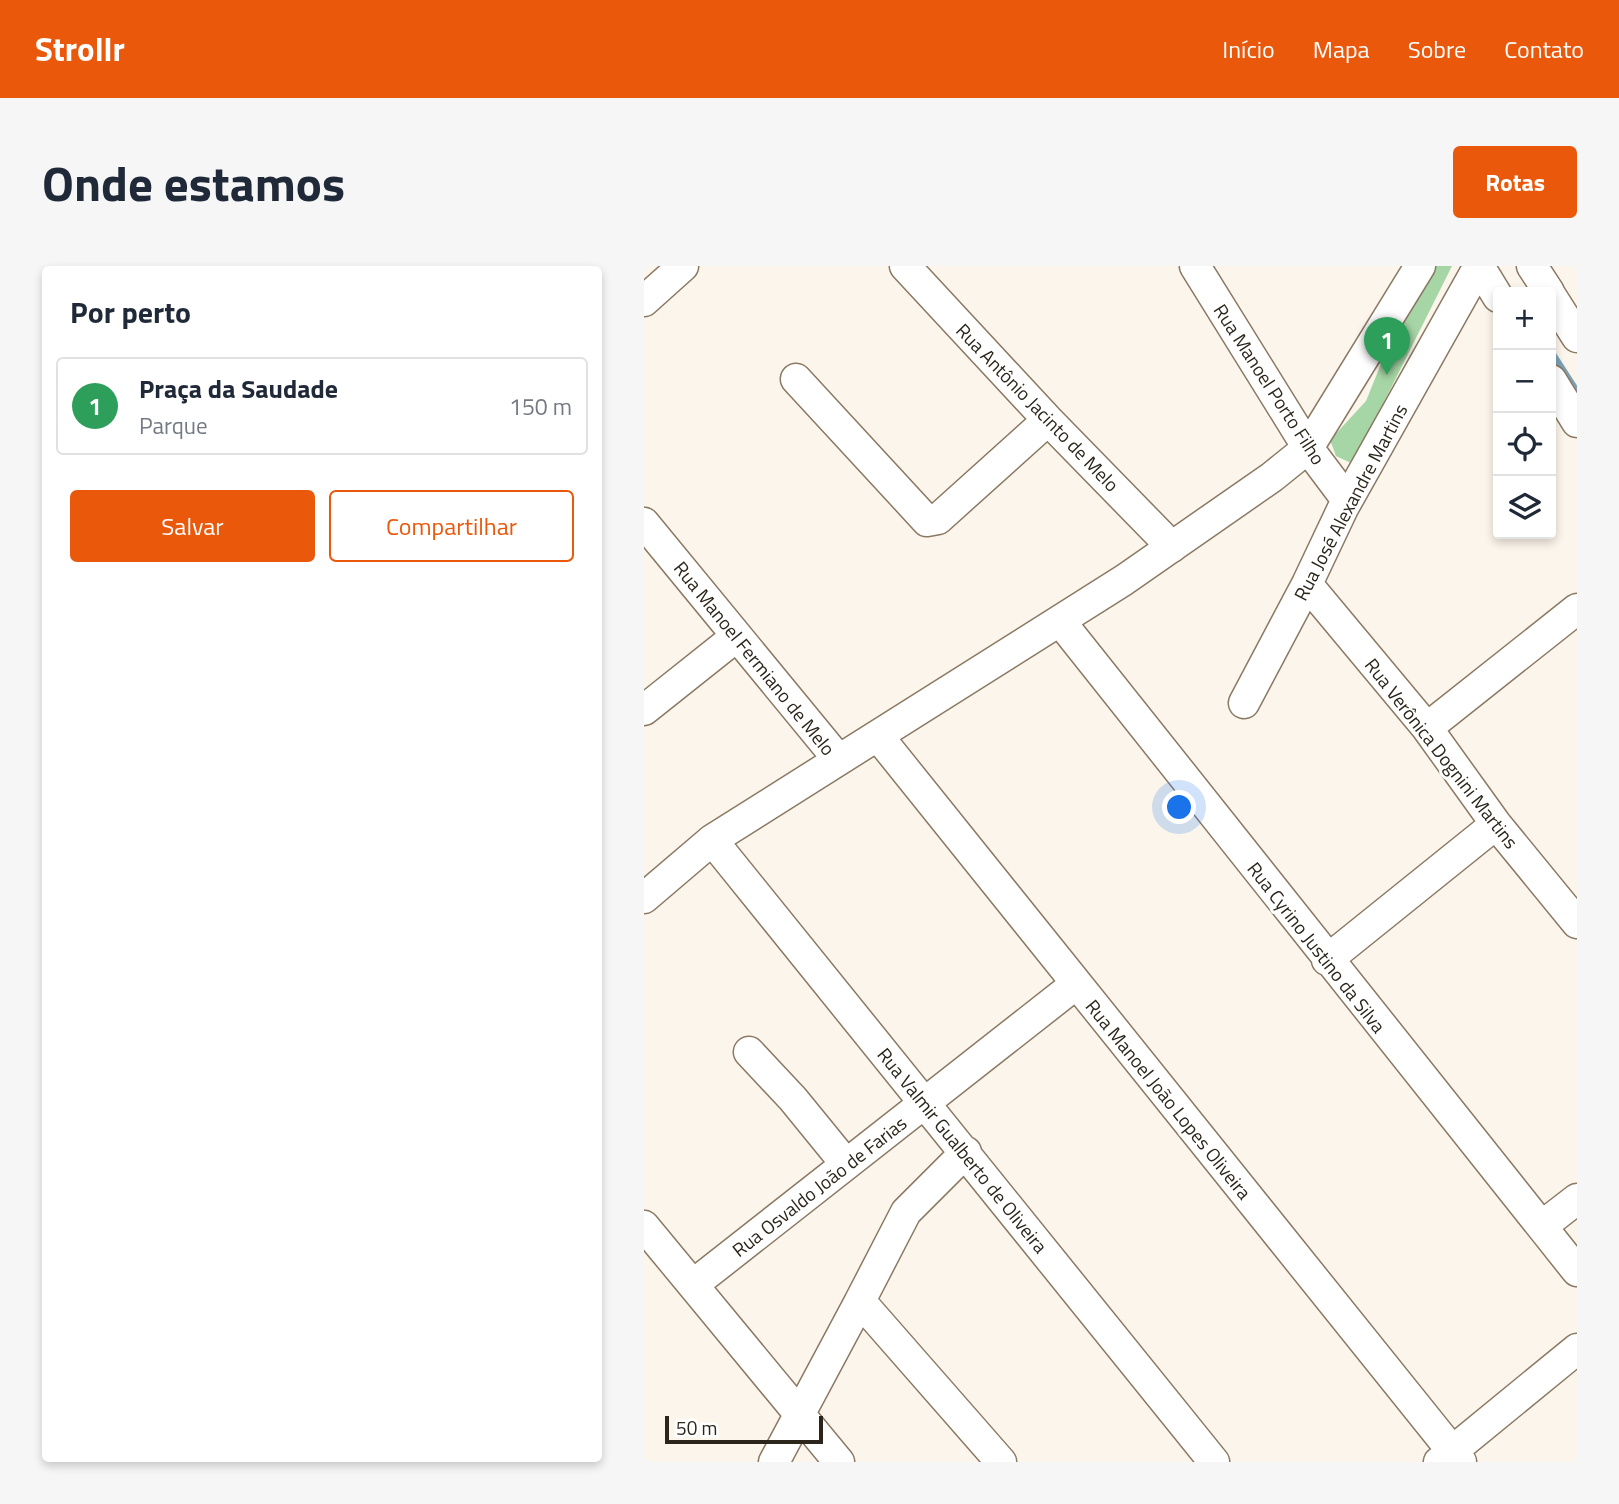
<!DOCTYPE html>
<html lang="pt">
<head>
<meta charset="utf-8">
<style>
	body { margin:0; font-family:"Titillium Web",sans-serif; background:#f6f6f7; color:#1f2937 }
	.controls { position:absolute; right:21px; top:21px; display:grid; overflow:hidden; border-radius:7px; box-shadow:0 4px 10px #0003 }
	.controls button { width:63px; height:63px; display:grid; place-items:center; padding:0; border:0; border-bottom:2px solid #e0e1e3; background:#fff; color:#1f2937; font:35px sans-serif }
	.scale { position:absolute; left:21px; bottom:18px; width:158px; box-sizing:border-box; padding-left:7px; border:4px solid #2b251b; border-top:0; font-size:19px; line-height:24px; white-space:nowrap; color:#2b251b; -webkit-text-stroke:5px #fff; paint-order:stroke }
	.you { position:absolute; left:536px; top:542px; width:24px; height:24px; margin:-18px; border:5px solid #fff; border-radius:50%; background:#1a73e8; box-shadow:0 0 0 10px #1a73e833 }
	.badge { display:grid; place-items:center; width:46px; height:46px; border-radius:50%; background:#ea580c; color:#fff; font-size:23px; font-weight:700 }
	.pin { position:absolute; translate:-50% -58px; filter:drop-shadow(0 2px 4px #0008) }
	.pin::after { content:''; position:absolute; top:37px; width:24px; height:21px; background:inherit; clip-path:polygon(0 0,100% 0,50% 100%) }
	.list { margin:0; padding:0; list-style:none }
	h2 { display:flex; justify-content:space-between; align-items:center; height:91px; margin:0; padding:0 28px; font-size:30px }
	h2 small { font-size:23px; font-weight:400; color:#747a83 }
	.list li { display:grid; grid-template-columns:46px 1fr auto; gap:21px; align-items:center; box-sizing:border-box; height:98px; margin:0 14px 14px; padding:0 14px; border:2px solid #e0e1e3; border-radius:7px }
	.list b { display:block; font-size:26px; white-space:nowrap }
	.list p { margin:0; font-size:23px; white-space:nowrap; color:#747a83 }
	.list em { font-size:23px; font-style:normal; color:#747a83 }
	.actions { display:flex; gap:14px; padding:21px 28px }
	.actions a { flex:1; padding:16px 0; border:2px solid #ea580c; border-radius:7px; text-align:center; font-size:24px; color:#ea580c }
	.actions .main { background:#ea580c; color:#fff }
	.icon { flex:none; width:38px; height:38px; fill:none; stroke:currentColor; stroke-width:2; stroke-linecap:round; stroke-linejoin:round }
	.map { position:relative; flex:none; width:933px; height:1196px; overflow:hidden; border-radius:7px }
	header { display:flex; align-items:center; gap:42px; box-sizing:border-box; height:98px; padding:0 35px; background:#ea580c; color:#fff }
	header strong { font-size:33px }
	nav { display:flex; gap:38px; margin-inline-start:auto; font-size:24px }
	.intro { display:flex; align-items:center; justify-content:space-between; box-sizing:border-box; height:168px; padding:0 42px }
	h1 { margin:0; font-size:49px }
	.button { padding:18px 32px; border-radius:7px; background:#ea580c; color:#fff; font-size:24px; font-weight:700 }
	main { display:flex; gap:42px; padding:0 42px }
	aside { flex:1; background:#fff; border-radius:7px; box-shadow:0 4px 10px #0003 }
	.map>svg:first-child { display:block }
	.green { fill:#a7d6a6 }
	.lines { fill:none; stroke-linecap:round; stroke-linejoin:round }
	.stream { stroke:#7ba1b5; stroke-width:6 }
	.minor-casing { stroke:#8a7963; stroke-width:33 }
	.minor { stroke:#fff; stroke-width:30 }
	.labels { text-anchor:middle; dominant-baseline:central; stroke-width:6; stroke-linejoin:round; paint-order:stroke }
	.street-label { font-size:19px; fill:#2b251b; stroke:#fff }
</style>
</head>
<body>
<header>
<strong>Strollr</strong>
<nav><a>Início</a><a>Mapa</a><a>Sobre</a><a>Contato</a></nav>
</header>
<div class="intro"><h1>Onde estamos</h1><a class="button">Rotas</a></div>
<main>
<aside>
<h2>Por perto<small></small></h2>
<ul class="list">
<li><span class="badge" style="background:#2e9e5b">1</span><div><b>Praça da Saudade</b><p>Parque</p></div><em>150 m</em></li>
</ul>
<div class="actions"><a class="main">Salvar</a><a>Compartilhar</a></div>
</aside>
<div class="map">
<svg width="933" height="1196" viewBox="0 0 933 1196">
	<rect width="100%" height="100%" fill="#fcf5eb"/>
	<path class="green" d="M 790,0 L 808,0 L 709,198 L 692,190 L 686,174 L 722,135 L 743,83 Z"/>
	<g class="lines">
		<path class="stream" d="M 907,85 L 933,125"/>
		<defs>
			<path id="minor" d="M 261,0 L 404,154 L 528,281
				M 551,0 L 664,182 L 703,234
				M 835,0 L 854,31
				M 888,0 L 905,26
				M 907,30 L 933,71
				M 0,35 L 39,0
				M 152,113 L 283,255 L 294,253 L 404,154
				M 907,114 L 933,156
				M 0,257 L 194,493
				M 663,318 L 783,462 L 852,558 L 933,657
				M 416,355 L 933,1005
				M 600,437 L 663,318 L 699,242 L 835,0
				M 0,444 L 93,370
				M 783,462 L 933,343
				M 234,470 L 817,1196
				M 68,574 L 570,1196
				M 0,632 L 68,574 L 480,314 L 628,211 L 664,182 L 776,0
				M 683,694 L 852,558
				M 105,786 L 149,833 L 202,898
				M 322,886 L 262,946 L 216,1035 L 357,1196
				M 0,960 L 195,1196
				M 898,960 L 933,933
				M 50,1018 L 432,718
				M 130,1196 L 216,1035
				M 795,1196 L 933,1083"/>
		</defs>
		<use href="#minor" class="minor-casing"/>
		<use href="#minor" class="minor"/>
	</g>
	<g class="labels">
		<g class="street-label">
			<text transform="translate(626 118) rotate(57)">Rua Manoel Porto Filho</text>
			<text transform="translate(394 141) rotate(46)">Rua Antônio Jacinto de Melo</text>
			<text transform="translate(706 236) rotate(-62)">Rua José Alexandre Martins</text>
			<text transform="translate(111 392) rotate(51)">Rua Manoel Fermiano de Melo</text>
			<text transform="translate(798 487) rotate(52)">Rua Verônica Dognini Martins</text>
			<text transform="translate(673 681) rotate(52)">Rua Cyrino Justino da Silva</text>
			<text transform="translate(525 833) rotate(51)">Rua Manoel João Lopes Oliveira</text>
			<text transform="translate(319 884) rotate(51)">Rua Valmir Gualberto de Oliveira</text>
			<text transform="translate(175 920) rotate(-38)">Rua Osvaldo João de Farias</text>
		</g>
	</g>
</svg>
<div class="controls">
<button>+</button>
<button>−</button>
<button><svg class="icon" aria-label="locate" viewBox="0 0 24 24"><circle cx="12" cy="12" r="6"/><path d="M12 2v4M12 18v4M2 12h4M18 12h4"/></svg></button>
<button><svg class="icon" aria-label="layers" viewBox="0 0 24 24"><path d="M12 4l9 5-9 5-9-5zM3 14l9 5 9-5"/></svg></button>
</div>
<div class="scale">50 m</div>
<div class="you"></div>
<div class="pin badge" style="left:743px;top:109px;background:#2e9e5b">1</div>
</div>
</main>
</body>
</html>
